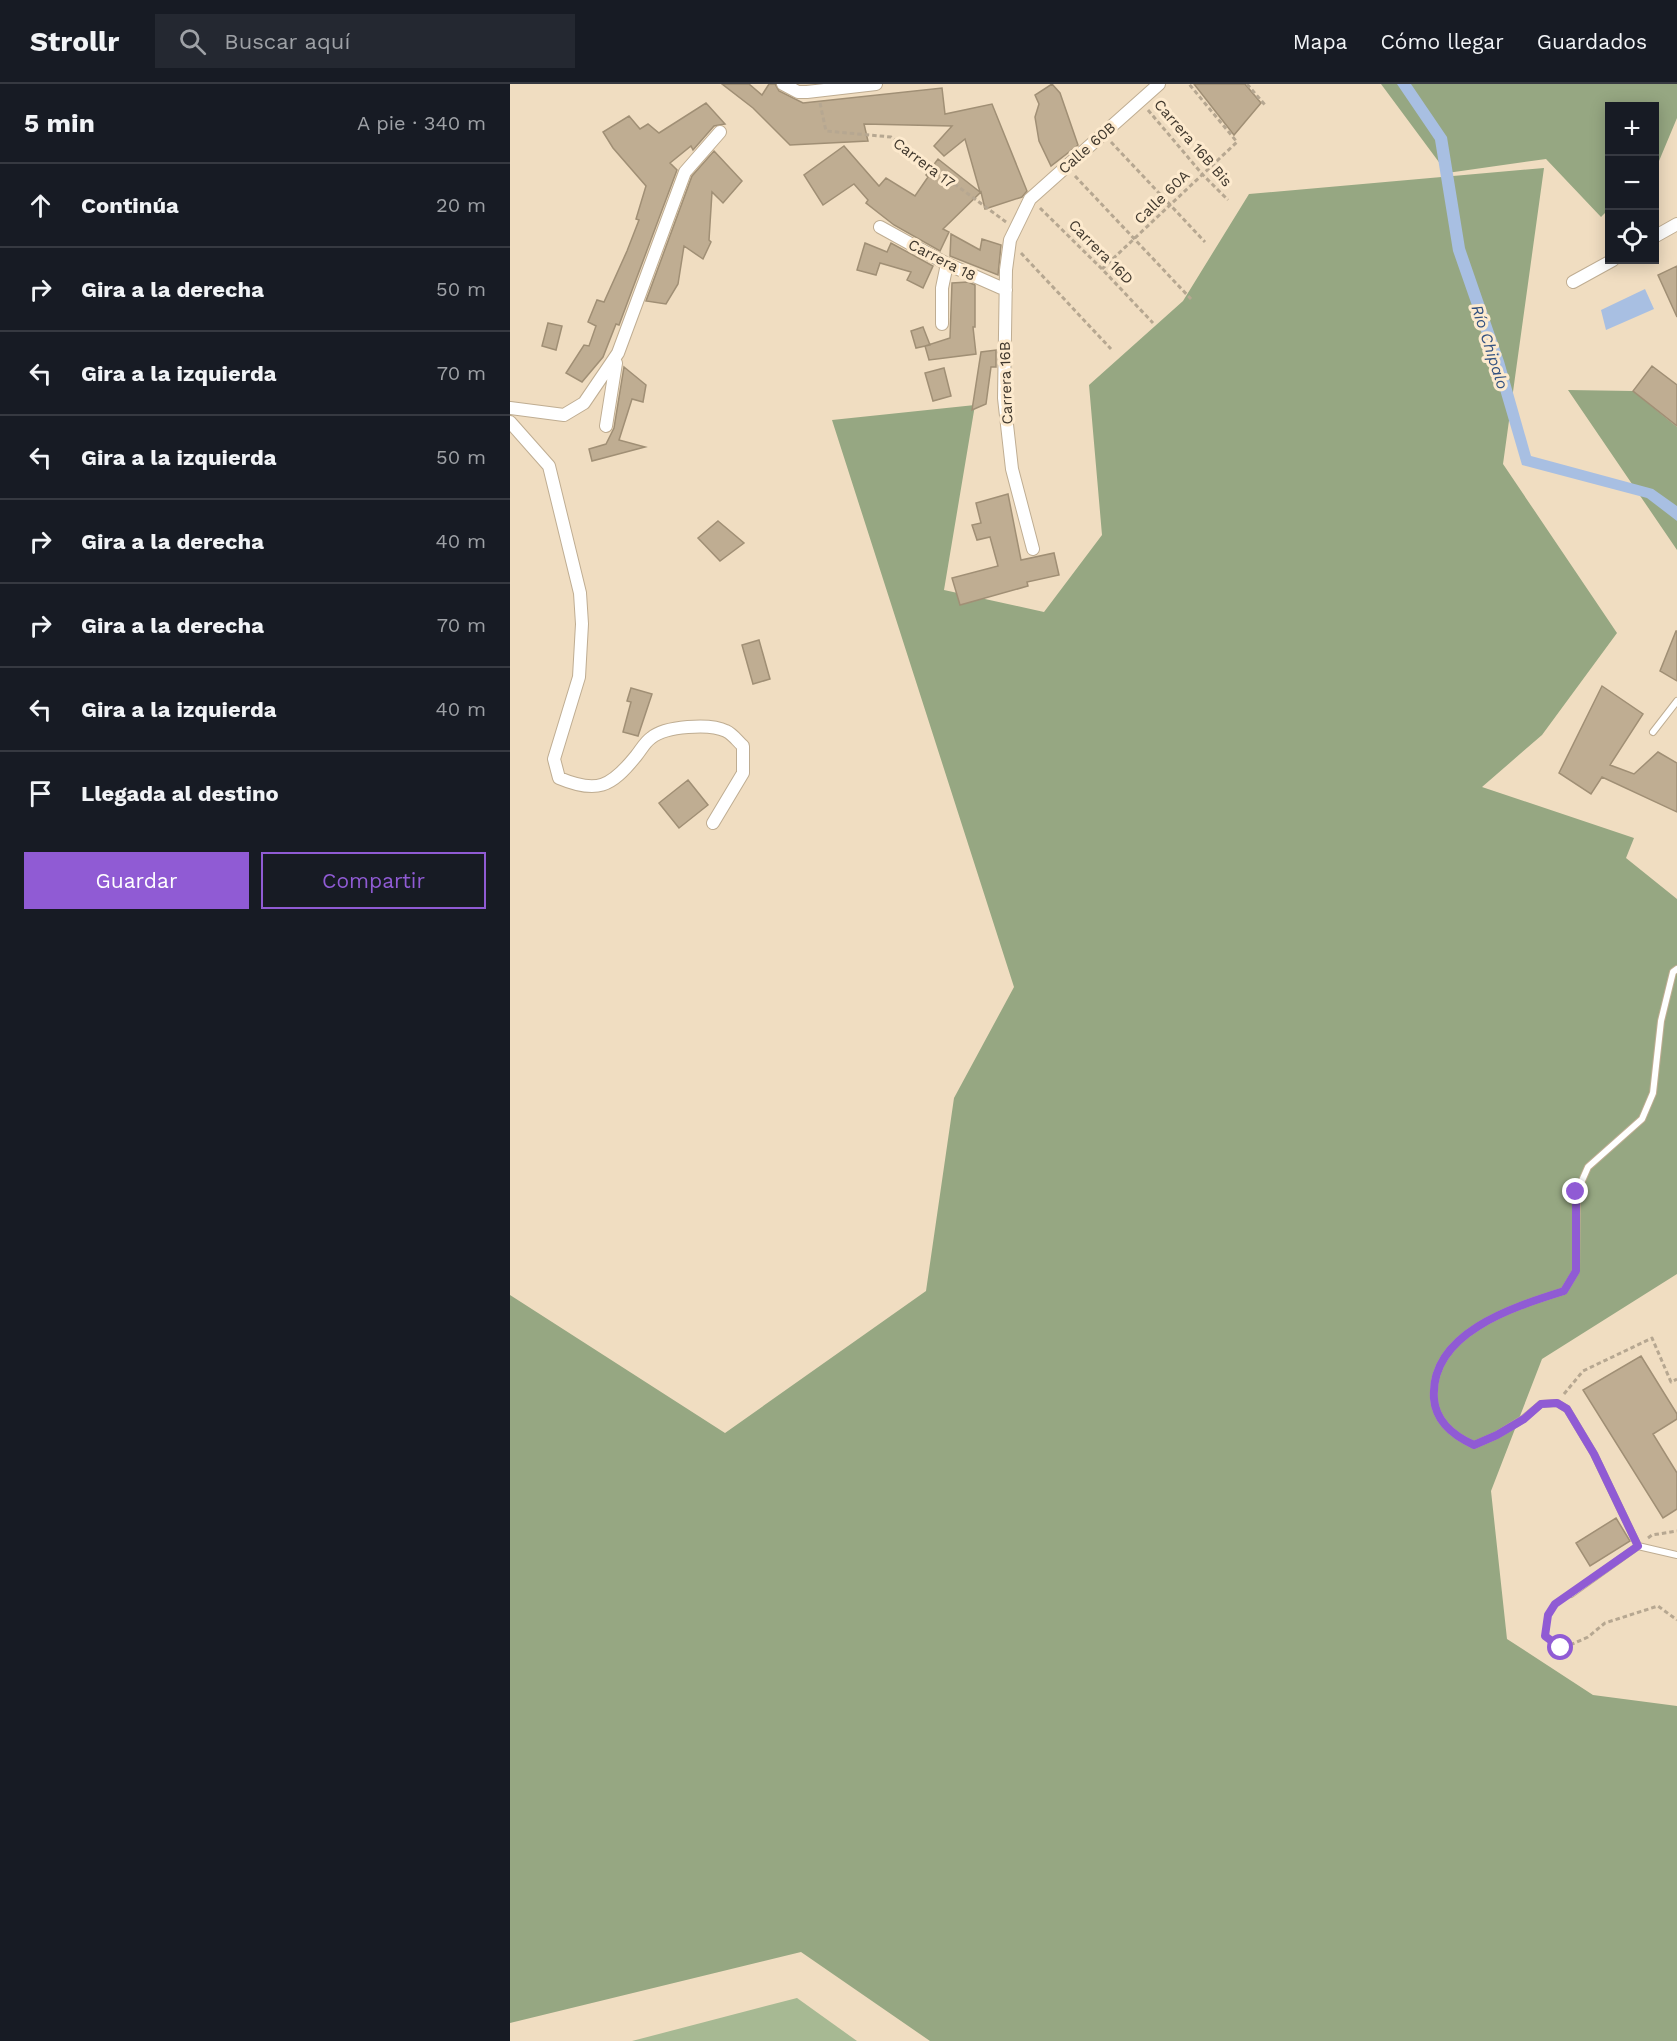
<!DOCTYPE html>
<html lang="es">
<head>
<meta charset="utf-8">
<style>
	body { margin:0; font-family:"Work Sans",sans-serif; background:#242831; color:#f1f3f6 }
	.controls { position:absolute; right:18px; top:18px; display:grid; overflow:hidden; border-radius:0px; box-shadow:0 3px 15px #0003 }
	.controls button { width:54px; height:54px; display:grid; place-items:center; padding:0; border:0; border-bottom:2px solid #363941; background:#171b24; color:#f1f3f6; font:30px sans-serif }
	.stop { position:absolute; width:18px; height:18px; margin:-14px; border:4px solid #905bd4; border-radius:50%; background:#fff }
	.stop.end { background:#905bd4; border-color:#fff; box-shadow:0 2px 6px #0008 }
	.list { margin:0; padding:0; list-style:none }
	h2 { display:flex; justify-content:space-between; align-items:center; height:78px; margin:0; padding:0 24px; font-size:26px }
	h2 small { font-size:20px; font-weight:400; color:#9ea1a6 }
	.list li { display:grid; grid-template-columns:39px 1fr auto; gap:18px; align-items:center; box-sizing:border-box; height:84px; padding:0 24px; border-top:2px solid #363941 }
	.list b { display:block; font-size:22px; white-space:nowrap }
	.list em { font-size:20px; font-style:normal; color:#9ea1a6 }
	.actions { display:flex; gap:12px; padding:18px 24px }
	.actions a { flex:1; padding:14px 0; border:2px solid #905bd4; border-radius:0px; text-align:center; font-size:21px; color:#905bd4 }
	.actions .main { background:#905bd4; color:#fff }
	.icon { flex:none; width:33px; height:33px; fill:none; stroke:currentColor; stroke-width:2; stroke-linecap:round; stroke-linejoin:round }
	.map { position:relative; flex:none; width:1167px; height:1957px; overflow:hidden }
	header { display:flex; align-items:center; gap:36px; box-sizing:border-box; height:84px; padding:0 30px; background:#171b24; border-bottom:2px solid #363941 }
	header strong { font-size:28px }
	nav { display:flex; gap:33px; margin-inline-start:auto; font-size:21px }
	.search { width:420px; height:54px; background:#242831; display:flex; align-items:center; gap:15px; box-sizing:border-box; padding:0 21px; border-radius:0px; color:#9ea1a6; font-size:22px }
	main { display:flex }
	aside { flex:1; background:#171b24 }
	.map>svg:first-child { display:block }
	.green { fill:#a7b993 }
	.forest { fill:#96a782 }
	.water { fill:#a8bfe2 }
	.building { fill:#bfad92; stroke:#a08f75; stroke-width:1.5 }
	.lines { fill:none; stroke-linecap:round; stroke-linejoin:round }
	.service-casing { stroke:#bfad92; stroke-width:8 }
	.minor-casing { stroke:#bfad92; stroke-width:14 }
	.path { stroke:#b6a791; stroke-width:3; stroke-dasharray:4.5 3; stroke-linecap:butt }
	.service { stroke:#fff; stroke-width:6 }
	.minor { stroke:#fff; stroke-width:12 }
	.route { stroke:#905bd4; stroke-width:8 }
	.labels { text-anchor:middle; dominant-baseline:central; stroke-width:6; stroke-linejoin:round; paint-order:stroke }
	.street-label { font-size:15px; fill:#40382d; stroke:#fdeace }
	.water-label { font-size:16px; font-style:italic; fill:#335281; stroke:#fdeace }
</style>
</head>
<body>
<header>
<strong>Strollr</strong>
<div class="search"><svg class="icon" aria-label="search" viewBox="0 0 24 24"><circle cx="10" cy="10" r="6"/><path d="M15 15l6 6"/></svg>Buscar aquí</div>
<nav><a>Mapa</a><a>Cómo llegar</a><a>Guardados</a></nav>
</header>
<main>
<aside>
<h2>5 min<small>A pie · 340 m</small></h2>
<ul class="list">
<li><svg class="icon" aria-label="ahead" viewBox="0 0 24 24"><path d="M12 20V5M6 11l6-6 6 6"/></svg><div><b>Continúa</b></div><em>20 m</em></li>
<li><svg class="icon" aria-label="right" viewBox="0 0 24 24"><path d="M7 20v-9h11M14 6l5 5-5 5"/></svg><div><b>Gira a la derecha</b></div><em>50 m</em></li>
<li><svg class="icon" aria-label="left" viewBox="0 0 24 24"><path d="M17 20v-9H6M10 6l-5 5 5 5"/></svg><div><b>Gira a la izquierda</b></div><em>70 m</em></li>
<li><svg class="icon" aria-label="left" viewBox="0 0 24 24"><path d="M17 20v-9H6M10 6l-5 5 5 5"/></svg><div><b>Gira a la izquierda</b></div><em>50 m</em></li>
<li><svg class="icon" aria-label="right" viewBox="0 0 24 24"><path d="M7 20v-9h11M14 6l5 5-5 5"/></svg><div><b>Gira a la derecha</b></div><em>40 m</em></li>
<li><svg class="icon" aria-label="right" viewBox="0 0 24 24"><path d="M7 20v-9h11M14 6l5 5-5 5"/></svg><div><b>Gira a la derecha</b></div><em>70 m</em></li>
<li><svg class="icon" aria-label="left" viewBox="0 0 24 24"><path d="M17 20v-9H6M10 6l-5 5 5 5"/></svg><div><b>Gira a la izquierda</b></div><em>40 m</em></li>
<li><svg class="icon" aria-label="arrive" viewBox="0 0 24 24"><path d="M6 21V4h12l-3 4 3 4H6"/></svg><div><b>Llegada al destino</b></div></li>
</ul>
<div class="actions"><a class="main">Guardar</a><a>Compartir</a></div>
</aside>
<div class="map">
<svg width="1167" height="1957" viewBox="0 0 1167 1957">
	<rect width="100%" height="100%" fill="#f0ddc1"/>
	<path class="green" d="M 287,1914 L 347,1957 L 122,1957 Z"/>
	<path class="forest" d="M 871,0 L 1167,0 L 1167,34 L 1149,77 L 1145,82 L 1144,22 L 1100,22 L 1099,125 L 1091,133 L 1036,75 L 937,89 Z
		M 1034,84 L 993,380 L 1107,549 L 1032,651 L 972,703 L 1124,754 L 1116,774 L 1167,815 L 1167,1190 L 1032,1275 L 981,1407 L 997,1555 L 1083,1611 L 1167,1622 L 1167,1957 L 420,1957 L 291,1868 L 0,1939 L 0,1211 L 215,1349 L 416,1207 L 444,1014 L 504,903 L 322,336 L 465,321 L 434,506 L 534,528 L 592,451 L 579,301 L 673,217 L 739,110 Z
		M 1058,306 L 1123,307 L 1167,343 L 1167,466 Z"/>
	<path class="water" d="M 887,0 L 901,0 L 937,53 L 955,164 L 994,277 L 1021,372 L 1143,405 L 1167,422 L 1167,437 L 1137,414 L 1012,381 L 983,282 L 943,167 L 925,56 Z
		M 1135,205 L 1144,225 L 1096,246 L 1091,226 Z"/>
	<path class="building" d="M 212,0 L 239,0 L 252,11 L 259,0 L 265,0 L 269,7 L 293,19 L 432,4 L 435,30 L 482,20 L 517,107 L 512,113 L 475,125 L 471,108 L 433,145 L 439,148 L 430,167 L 384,141 L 356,119 L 358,116 L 344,100 L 313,121 L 294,91 L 334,62 L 369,102 L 376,94 L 405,112 L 418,93 L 416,91 L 428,75 L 470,108 L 455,55 L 434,72 L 424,62 L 442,42 L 354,40 L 358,57 L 280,61 L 243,24 Z
		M 542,0 L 550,9 L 568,61 L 541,82 L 529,57 L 525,33 L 529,20 L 525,11 Z
		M 684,0 L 735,0 L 751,19 L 724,51 Z
		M 196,19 L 215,40 L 204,42 L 183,66 L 181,62 L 160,79 L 167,86 L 109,241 L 106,240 L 93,273 L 72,298 L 56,289 L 74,261 L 79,262 L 86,242 L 78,238 L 87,216 L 94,218 L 117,167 L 129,136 L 126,135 L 136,102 L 103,64 L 93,48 L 119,32 L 130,45 L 138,40 L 149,49 Z
		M 204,67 L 232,97 L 213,119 L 202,108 L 199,156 L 201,158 L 193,175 L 174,162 L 168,200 L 156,220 L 136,217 L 182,92 Z
		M 441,150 L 470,166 L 472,155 L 491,161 L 488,191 L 440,172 Z
		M 355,159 L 377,168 L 381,159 L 423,182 L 413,204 L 397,196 L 401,188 L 370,179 L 366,191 L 347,186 Z
		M 1167,182 L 1167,233 L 1148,191 Z
		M 458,198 L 465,201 L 465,243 L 463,243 L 466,270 L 419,276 L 415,262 L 440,254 L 442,199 Z
		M 38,239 L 52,242 L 46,266 L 32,262 Z
		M 413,243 L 420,261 L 406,264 L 401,247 Z
		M 486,266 L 486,283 L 481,283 L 476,320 L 462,326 L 471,268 Z
		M 1142,282 L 1167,301 L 1167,342 L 1123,307 Z
		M 114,283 L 136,301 L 133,318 L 122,315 L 109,356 L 135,363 L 82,377 L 79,365 L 96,360 L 104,344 Z
		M 434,284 L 441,312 L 423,317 L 415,289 Z
		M 498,410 L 511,476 L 544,469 L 549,491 L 517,498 L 518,502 L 450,521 L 442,494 L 488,482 L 480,453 L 467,456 L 462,441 L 471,439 L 466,419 Z
		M 208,437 L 234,459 L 210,477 L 188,454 Z
		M 1166,547 L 1167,547 L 1167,597 L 1150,587 Z
		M 249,556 L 260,595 L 243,600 L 232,561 Z
		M 1092,602 L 1133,630 L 1100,681 L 1124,690 L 1148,668 L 1167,679 L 1167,728 L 1092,693 L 1081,710 L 1049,689 Z
		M 121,604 L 142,610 L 128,652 L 113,648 L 121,618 L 117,617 Z
		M 178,696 L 198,721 L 169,744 L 149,719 Z
		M 1131,1272 L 1167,1330 L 1167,1335 L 1143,1350 L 1167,1389 L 1167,1425 L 1153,1434 L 1073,1306 Z
		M 1106,1434 L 1120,1457 L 1080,1482 L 1066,1459 Z"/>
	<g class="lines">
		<defs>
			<path id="service" d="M 1143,648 L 1167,617
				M 1128,1462 L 1167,1471
				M 1061,1510 L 1128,1462 L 1084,1370 L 1057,1325 L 1047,1319 L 1031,1320 L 1013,1335 L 987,1351 L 964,1361 C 944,1352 926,1338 924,1315 C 919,1249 1003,1223 1054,1207 L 1066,1187 L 1067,1108 L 1078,1083 L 1132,1035 L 1143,1009 L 1151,937 L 1163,888 L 1167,885"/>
			<path id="minor" d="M 273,0 L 288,8 L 297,8 L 366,0
				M 370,143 L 437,180 L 496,206
				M 1144,153 L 1167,140
				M 1063,198 L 1103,176
				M 432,240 L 432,204 L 437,180
				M 0,324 L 54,331 L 74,319 L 108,269 L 175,88 L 210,48
				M 0,338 L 39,382 L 70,509 L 72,540 L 69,593 L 44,675 L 49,694 C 87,710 101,703 126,672 C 131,666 135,658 141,654 C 155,642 200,639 216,647 C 223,650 228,658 233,662 L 233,689 L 203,739
				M 96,342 L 106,279
				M 523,465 L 502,385 L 494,314 L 496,186 L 500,156 L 520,115 L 649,0"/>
		</defs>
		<use href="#service" class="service-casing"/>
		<use href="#minor" class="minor-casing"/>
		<path class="path" d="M 737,0 L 755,21
			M 310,19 L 316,47 L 381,53 L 496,138
			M 638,26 L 693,91 L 718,116
			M 601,58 L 695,158
			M 565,92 L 681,215
			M 530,124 L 592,185 L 643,239
			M 511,169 L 601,265
			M 592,185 L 727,58 L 679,0
			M 1054,1310 L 1073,1287 L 1142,1254 L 1161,1298 L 1167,1295
			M 1138,1454 L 1142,1451 L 1167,1447
			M 1054,1514 C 1039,1524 1037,1535 1035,1552 L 1051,1565 L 1078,1553 L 1095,1539 L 1148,1522 L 1167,1536"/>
		<use href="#service" class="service"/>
		<use href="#minor" class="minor"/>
	</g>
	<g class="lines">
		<path class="route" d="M 1051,1564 L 1035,1552 L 1038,1531 L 1045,1520 L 1128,1462 L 1084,1370 L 1057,1325 L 1047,1319 L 1031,1320 L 1014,1335 L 987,1351 L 964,1361 C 944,1352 926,1338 924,1315 C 919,1249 1003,1223 1054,1207 L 1066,1187 L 1066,1108"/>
	</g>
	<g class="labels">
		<g class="street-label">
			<text transform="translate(683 59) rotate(49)">Carrera 16B Bis</text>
			<text transform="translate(577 64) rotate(-41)">Calle 60B</text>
			<text transform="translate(414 79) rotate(37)">Carrera 17</text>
			<text transform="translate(652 113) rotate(-44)">Calle 60A</text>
			<text transform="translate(591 168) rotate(45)">Carrera 16D</text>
			<text transform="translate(432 176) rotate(27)">Carrera 18</text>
			<text transform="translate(496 299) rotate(-92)">Carrera 16B</text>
		</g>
		<g class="water-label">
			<text transform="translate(980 263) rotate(72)">Río Chipalo</text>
		</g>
	</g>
</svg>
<div class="controls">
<button>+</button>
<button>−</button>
<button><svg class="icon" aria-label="locate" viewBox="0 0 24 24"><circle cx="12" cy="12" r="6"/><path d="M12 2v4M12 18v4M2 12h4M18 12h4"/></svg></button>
</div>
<div class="stop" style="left:1051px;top:1564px"></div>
<div class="stop end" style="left:1066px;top:1108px"></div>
</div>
</main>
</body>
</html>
